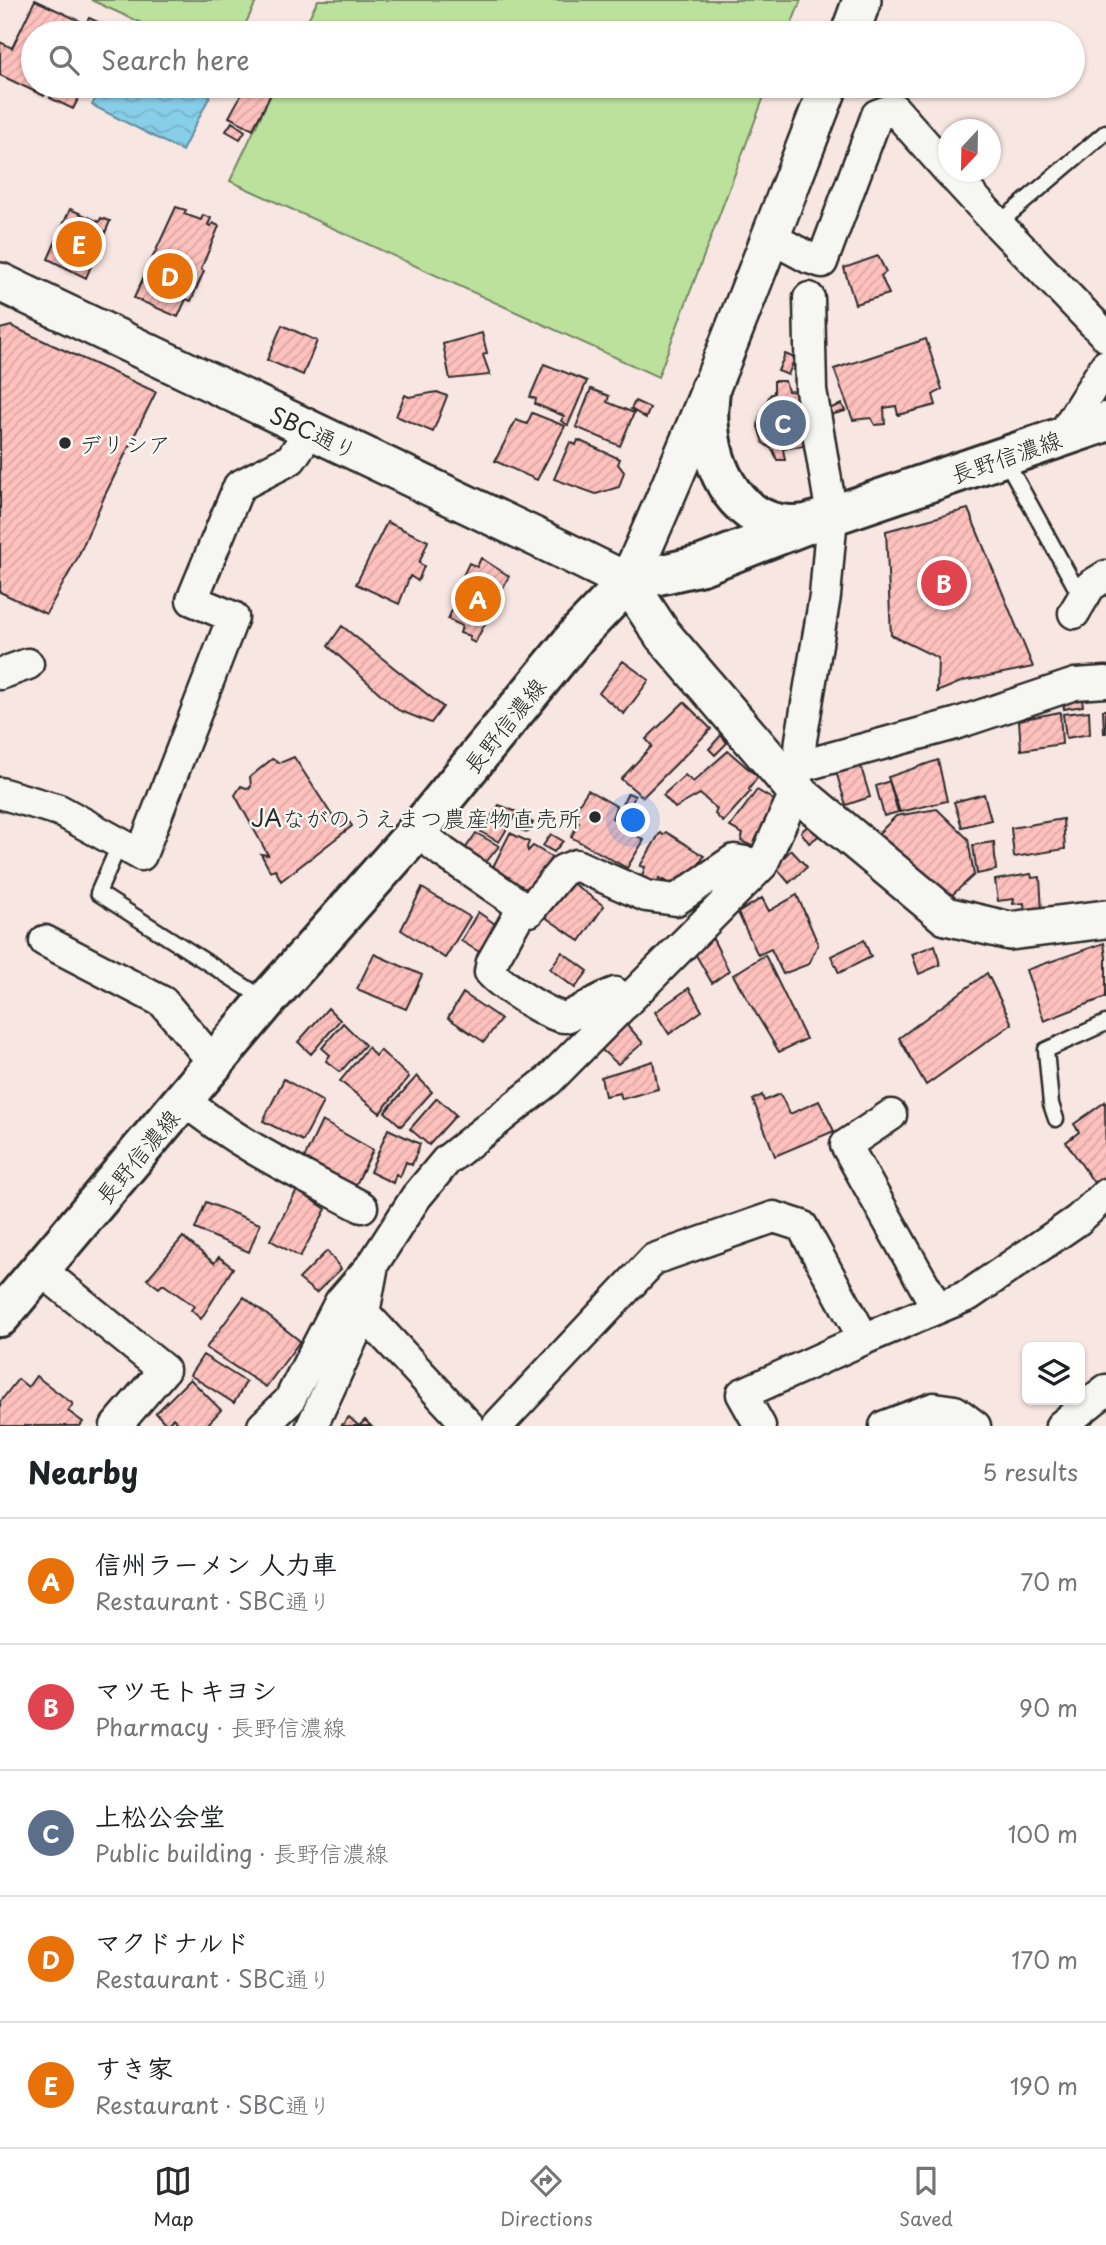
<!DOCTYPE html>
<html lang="en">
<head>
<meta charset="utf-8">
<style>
	body { margin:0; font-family:"Playpen Sans","Klee One",sans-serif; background:#f2f2f2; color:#202124 }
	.controls { position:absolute; right:21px; bottom:21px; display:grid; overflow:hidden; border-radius:10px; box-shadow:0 2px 5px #0004 }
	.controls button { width:63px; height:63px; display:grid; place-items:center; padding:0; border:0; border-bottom:2px solid #e0e0e0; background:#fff; color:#202124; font:35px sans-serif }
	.compass { position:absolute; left:938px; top:119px; width:63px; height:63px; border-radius:50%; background:#fff; box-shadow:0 2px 5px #0004; rotate:202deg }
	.you { position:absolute; left:634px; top:821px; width:24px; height:24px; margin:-18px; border:5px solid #fff; border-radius:50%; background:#1a73e8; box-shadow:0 0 0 10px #1a73e833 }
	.badge { display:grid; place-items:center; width:46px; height:46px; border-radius:50%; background:#2b2b2b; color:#fff; font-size:23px; font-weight:700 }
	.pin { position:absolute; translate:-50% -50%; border:4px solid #fff; box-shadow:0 2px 7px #0006 }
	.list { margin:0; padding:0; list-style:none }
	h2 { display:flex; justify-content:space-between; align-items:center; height:91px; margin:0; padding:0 28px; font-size:30px }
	h2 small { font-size:23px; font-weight:400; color:#757577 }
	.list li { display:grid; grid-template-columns:46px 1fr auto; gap:21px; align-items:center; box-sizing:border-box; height:126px; padding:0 28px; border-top:2px solid #e0e0e0 }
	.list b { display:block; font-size:26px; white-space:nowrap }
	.list p { margin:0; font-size:23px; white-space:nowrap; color:#757577 }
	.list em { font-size:23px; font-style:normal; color:#757577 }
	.icon { flex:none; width:38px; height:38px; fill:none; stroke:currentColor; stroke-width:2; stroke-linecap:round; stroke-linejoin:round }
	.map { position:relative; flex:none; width:1106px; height:1426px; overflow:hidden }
	.search { position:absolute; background:#fff; box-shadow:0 2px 5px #0004; left:21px; right:21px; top:21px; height:77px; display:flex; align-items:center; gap:18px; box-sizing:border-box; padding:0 24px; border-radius:38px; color:#757577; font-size:26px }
	.sheet { height:721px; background:#fff }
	nav { display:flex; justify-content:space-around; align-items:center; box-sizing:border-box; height:98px; border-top:2px solid #e0e0e0; background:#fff; font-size:19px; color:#757577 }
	nav a { display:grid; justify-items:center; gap:4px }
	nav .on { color:#2b2b2b }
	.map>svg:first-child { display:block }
	.park { fill:#bbe19c; stroke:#738664; stroke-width:2 }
	.water { fill:url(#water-waves); stroke:#628d9c; stroke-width:2 }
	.building { fill:url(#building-hatch); stroke:#2b2b2b; stroke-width:2 }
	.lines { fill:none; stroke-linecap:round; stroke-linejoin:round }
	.service-casing { stroke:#2b2b2b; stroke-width:19 }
	.minor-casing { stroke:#2b2b2b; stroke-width:35 }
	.tertiary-casing { stroke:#2b2b2b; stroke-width:42 }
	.primary-casing { stroke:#2b2b2b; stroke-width:44 }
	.service { stroke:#f6f6f2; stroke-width:14 }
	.minor { stroke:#f6f6f2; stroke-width:30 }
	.tertiary { stroke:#f6f6f2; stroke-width:37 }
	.primary { stroke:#f6f6f2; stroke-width:38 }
	.poi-dot { fill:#2b2b2b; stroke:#f6f6f2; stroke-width:2.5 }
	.labels { text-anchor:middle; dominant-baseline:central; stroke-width:5; stroke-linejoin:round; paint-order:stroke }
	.street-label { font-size:23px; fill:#2b2b2b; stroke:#f6f6f2 }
	.poi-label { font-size:23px; fill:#2b2b2b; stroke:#f6f6f2; text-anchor:start }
</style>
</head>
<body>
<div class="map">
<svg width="1106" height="1426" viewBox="0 0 1106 1426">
	<defs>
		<pattern id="water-waves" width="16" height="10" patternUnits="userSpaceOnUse" patternTransform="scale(1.75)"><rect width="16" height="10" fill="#87cee8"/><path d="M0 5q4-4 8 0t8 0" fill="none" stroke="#75b1c7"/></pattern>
		<pattern id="building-hatch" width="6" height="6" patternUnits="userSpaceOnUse" patternTransform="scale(1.75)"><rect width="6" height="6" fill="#fec1bd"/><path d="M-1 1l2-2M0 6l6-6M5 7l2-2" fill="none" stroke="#daa6a3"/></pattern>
	</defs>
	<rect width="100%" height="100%" fill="#f8e6e2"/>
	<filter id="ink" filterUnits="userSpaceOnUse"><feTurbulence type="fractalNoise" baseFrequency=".0143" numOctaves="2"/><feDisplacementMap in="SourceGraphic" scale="14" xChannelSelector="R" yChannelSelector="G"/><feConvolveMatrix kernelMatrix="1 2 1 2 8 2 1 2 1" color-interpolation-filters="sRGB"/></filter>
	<g filter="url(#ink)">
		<path class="park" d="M 91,0 L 257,0 L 241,33 L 163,33 Z
			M 318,0 L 801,0 L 788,33 L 301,33 Z
			M 275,86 L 768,86 L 658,377 L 230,181 Z"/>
		<path class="water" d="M 102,86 L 190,86 L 210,96 L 182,151 L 92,105 Z"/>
		<path class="building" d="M 35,0 L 80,21 L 74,33 L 33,33 L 33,86 L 49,86 L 44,96 L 0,75 L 0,42 L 12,48 Z
			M 89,18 L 113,29 L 111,33 L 81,33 Z
			M 56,86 L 85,86 L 73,109 L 50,98 Z
			M 246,86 L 275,86 L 253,129 L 229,117 Z
			M 232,122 L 245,131 L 240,139 L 226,131 Z
			M 176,207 L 186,210 L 184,214 L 201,220 L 203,215 L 211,218 L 208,225 L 211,226 L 213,223 L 219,226 L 201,269 L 204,271 L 191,301 L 186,299 L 178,317 L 134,298 Z
			M 70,209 L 99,222 L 101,218 L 110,221 L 86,278 L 48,259 Z
			M 878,256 L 886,272 L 881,276 L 889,294 L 855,304 L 844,268 Z
			M 282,325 L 317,341 L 303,375 L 267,360 Z
			M 11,326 L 156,392 L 105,495 L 77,559 L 46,614 L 0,592 L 0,329 Z
			M 482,333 L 487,353 L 483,355 L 490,375 L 450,379 L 443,344 Z
			M 926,339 L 942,389 L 933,395 L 936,405 L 898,415 L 896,406 L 884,408 L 885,424 L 875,425 L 871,418 L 853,420 L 834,369 Z
			M 785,354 L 795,358 L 788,375 L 778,371 Z
			M 544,364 L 587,381 L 568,425 L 561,421 L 564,416 L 535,404 L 536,399 L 530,397 Z
			M 774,381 L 785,381 L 788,391 L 800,392 L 810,445 L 783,449 L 785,460 L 777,460 L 773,450 L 763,443 L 758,427 L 759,418 L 770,395 L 774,393 Z
			M 591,389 L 609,396 L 607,402 L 634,413 L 620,446 L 576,427 Z
			M 437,392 L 447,396 L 433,432 L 396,416 L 405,395 L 409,397 Z
			M 635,401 L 650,408 L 646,418 L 631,409 Z
			M 842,404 L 845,411 L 830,415 L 826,410 Z
			M 532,413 L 565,426 L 537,480 L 495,461 L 516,420 L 527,424 Z
			M 578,440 L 620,459 L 618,464 L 624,472 L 619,487 L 596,494 L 554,479 L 570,442 L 576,445 Z
			M 968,509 L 1033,667 L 963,681 L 937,692 L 938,658 L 891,635 L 886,531 Z
			M 387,522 L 428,541 L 419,563 L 424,566 L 418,581 L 410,576 L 399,604 L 356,584 Z
			M 481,558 L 509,576 L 475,643 L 469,640 L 470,636 L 460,633 L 462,626 L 448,619 L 463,586 L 459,584 L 469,563 L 477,567 Z
			M 342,626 L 443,707 L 431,723 L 398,710 L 328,646 Z
			M 623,661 L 649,680 L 624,714 L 599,693 Z
			M 1081,690 L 1083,706 L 1064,709 L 1063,693 Z
			M 684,702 L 711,729 L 643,797 L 621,779 L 652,746 L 646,739 Z
			M 1103,710 L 1106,710 L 1106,733 L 1104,733 Z
			M 1089,711 L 1090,734 L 1066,738 L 1063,714 Z
			M 1060,712 L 1062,744 L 1021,750 L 1019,720 Z
			M 721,735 L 727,743 L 715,755 L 709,749 Z
			M 728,751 L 758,777 L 749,789 L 750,792 L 723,822 L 715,814 L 717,809 L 700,794 L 675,808 L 663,795 L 685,775 L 693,782 Z
			M 294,757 L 333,817 L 345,816 L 352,826 L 281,881 L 275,869 L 270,871 L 261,854 L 268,855 L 235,795 L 241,786 L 249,789 L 251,786 L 250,777 L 272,759 L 280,763 Z
			M 858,757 L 870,797 L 846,805 L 834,765 Z
			M 938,760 L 947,801 L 900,812 L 888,777 Z
			M 889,781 L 898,812 L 884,816 L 876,786 Z
			M 588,790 L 616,806 L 612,818 L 627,827 L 634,816 L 644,819 L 637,836 L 644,840 L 627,868 L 571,837 L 579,822 L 569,819 Z
			M 757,790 L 779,803 L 754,847 L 741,841 L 743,834 L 730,827 Z
			M 628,793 L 635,796 L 626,816 L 618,811 Z
			M 984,794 L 991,820 L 962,827 L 954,802 Z
			M 499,805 L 517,812 L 499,842 L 481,832 Z
			M 937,809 L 968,839 L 974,875 L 951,896 L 877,835 L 896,816 Z
			M 819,816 L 828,829 L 809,843 L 801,832 Z
			M 522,817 L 533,823 L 528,832 L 517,829 Z
			M 1063,819 L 1065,849 L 1014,857 L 1011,828 Z
			M 666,832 L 704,856 L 687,884 L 678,888 L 659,878 L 657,884 L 641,879 L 645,867 L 640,866 L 660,833 L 663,835 Z
			M 476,833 L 499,846 L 483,866 L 463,852 Z
			M 510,833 L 529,842 L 527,847 L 528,851 L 533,846 L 552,857 L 549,861 L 550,863 L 525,892 L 492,869 Z
			M 551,834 L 563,841 L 554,852 L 543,846 Z
			M 994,842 L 996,870 L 977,874 L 973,845 Z
			M 791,850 L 807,867 L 789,883 L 775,866 Z
			M 1031,874 L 1032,878 L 1040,877 L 1042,912 L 1025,914 L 1024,903 L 1013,904 L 1014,899 L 998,901 L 995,880 Z
			M 568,880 L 604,906 L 580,941 L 545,917 Z
			M 422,888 L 470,917 L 445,958 L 401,930 Z
			M 797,895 L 818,944 L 809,964 L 783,974 L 771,949 L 758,955 L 738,913 L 762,898 L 769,911 Z
			M 478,912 L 498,926 L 481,953 L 461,941 Z
			M 713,939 L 729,971 L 712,983 L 693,950 Z
			M 864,940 L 871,957 L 839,973 L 831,956 Z
			M 1104,943 L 1106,957 L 1106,997 L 1044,1021 L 1026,970 Z
			M 935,945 L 940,965 L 919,974 L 912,954 Z
			M 562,952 L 588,971 L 575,988 L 550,969 Z
			M 374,954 L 422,975 L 406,1009 L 357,989 Z
			M 765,955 L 806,1039 L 779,1052 L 733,975 Z
			M 987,973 L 1012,1024 L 926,1085 L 899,1038 Z
			M 689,988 L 702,1011 L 669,1034 L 655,1012 Z
			M 463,993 L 501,1019 L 484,1042 L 448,1018 Z
			M 328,1008 L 340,1020 L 311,1054 L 298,1042 Z
			M 622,1019 L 643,1043 L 618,1064 L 597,1046 Z
			M 343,1023 L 365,1045 L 340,1072 L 326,1061 L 330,1055 L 322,1048 Z
			M 368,1047 L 375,1056 L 380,1050 L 409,1077 L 380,1113 L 340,1081 Z
			M 653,1061 L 658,1089 L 622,1099 L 620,1093 L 605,1096 L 601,1077 Z
			M 417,1076 L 432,1092 L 401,1126 L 385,1112 Z
			M 284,1079 L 323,1102 L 303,1141 L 263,1121 Z
			M 780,1094 L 790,1114 L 819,1101 L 834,1131 L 775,1156 L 753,1100 L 762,1095 L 764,1101 Z
			M 437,1098 L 456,1115 L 429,1145 L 410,1129 Z
			M 1105,1102 L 1106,1184 L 1099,1190 L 1066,1142 L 1079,1132 L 1074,1124 Z
			M 322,1121 L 373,1150 L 352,1193 L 300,1167 Z
			M 388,1129 L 420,1144 L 412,1165 L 406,1162 L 400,1177 L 396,1174 L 393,1183 L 370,1172 Z
			M 297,1190 L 326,1209 L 300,1257 L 270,1240 Z
			M 206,1202 L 260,1224 L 249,1252 L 195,1229 Z
			M 183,1237 L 214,1263 L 219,1257 L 233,1268 L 201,1319 L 191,1310 L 194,1306 L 163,1284 L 159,1288 L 147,1279 Z
			M 327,1251 L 341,1269 L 316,1293 L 299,1279 Z
			M 244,1297 L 300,1341 L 266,1387 L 206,1348 Z
			M 203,1355 L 246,1382 L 234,1403 L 190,1375 Z
			M 36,1376 L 73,1404 L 68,1411 L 83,1422 L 80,1426 L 0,1426 L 0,1402 L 18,1379 L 28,1387 Z
			M 190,1379 L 221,1410 L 206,1426 L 181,1426 L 173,1418 L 166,1424 L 156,1413 Z
			M 349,1417 L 359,1426 L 365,1420 L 371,1426 L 341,1426 Z"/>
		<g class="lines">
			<defs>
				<path id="service" d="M 998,224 L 1106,132
					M 1005,459 L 1082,599
					M 120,843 L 98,893 L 266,1000
					M 1056,1119 L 1051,1104 L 1046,1050 L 1106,1023"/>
				<path id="minor" d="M 950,172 L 998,224 L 1106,336
					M 770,237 L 809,258 L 822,262 L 877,115 L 894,109 L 948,170
					M 1062,436 L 1106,365
					M 1074,613 L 1090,586 L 1106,576
					M 0,674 L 28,664
					M 798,767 L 955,724 L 1075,684 L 1106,682
					M 0,793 L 59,810 L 141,855 L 233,617 L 192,600 L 239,486 L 291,459 L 310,431
					M 417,831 L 443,852 L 529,911 L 563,870 L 576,865 L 646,896 L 676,900 L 734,860 L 762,865
					M 523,907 L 492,962 L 490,972 C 499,983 552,1019 565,1017 C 577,1015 599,998 615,993 L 625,1004
					M 45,941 L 163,1002 L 214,1063
					M 184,1100 C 238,1145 300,1174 362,1207
					M 891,1115 L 846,1145 L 937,1308
					M 41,1270 L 164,1370 L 116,1426
					M 364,1313 L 469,1426
					M 864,1339 L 969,1295 L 1078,1220 L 1106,1194
					M 263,1426 L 289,1401 L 340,1302 L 373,1264 L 416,1197 L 446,1161 L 549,1080 L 762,865 L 796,791 L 801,740 L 825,596 L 832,516 L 811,390 L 809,298
					M 312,1426 L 364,1313 L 373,1265
					M 497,1426 L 654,1259 L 774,1217 L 802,1226 L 864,1339 L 742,1394 L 760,1426
					M 885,1426 L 934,1408 L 955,1411 L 975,1426
					M 1061,1426 L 1106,1390"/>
				<path id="tertiary" d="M 850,33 L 862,0
					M 0,282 L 565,551 L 628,582 L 662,634 L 796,791 L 946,916 L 1010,931 L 1106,919
					M 628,582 C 702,420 764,252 829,86"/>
				<path id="primary" d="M 710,389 C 709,402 707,415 709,428 C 714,480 746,533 806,524
					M 0,1317 L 267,1000 L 417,831 L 579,633 L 628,582 L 702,565 L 807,524 L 1106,422"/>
			</defs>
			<use href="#service" class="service-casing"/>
			<use href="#minor" class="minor-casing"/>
			<use href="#tertiary" class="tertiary-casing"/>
			<use href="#primary" class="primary-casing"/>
			<use href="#service" class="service"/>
			<use href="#minor" class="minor"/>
			<use href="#tertiary" class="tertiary"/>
			<use href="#primary" class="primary"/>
		</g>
	</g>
	<g class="poi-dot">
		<circle cx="65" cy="443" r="7"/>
		<circle cx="595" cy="817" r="7"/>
	</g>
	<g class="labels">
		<g class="street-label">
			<text transform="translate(314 432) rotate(25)">SBC通り</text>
			<text transform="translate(1006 456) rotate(-19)">長野信濃線</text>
			<text transform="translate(504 725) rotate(-51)">長野信濃線</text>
			<text transform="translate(137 1156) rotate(-50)">長野信濃線</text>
		</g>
		<g class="poi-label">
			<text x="79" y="443">デリシア</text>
			<text x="581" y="817" text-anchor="end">JAながのうえまつ農産物直売所</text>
		</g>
	</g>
</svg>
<div class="controls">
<button><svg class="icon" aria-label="layers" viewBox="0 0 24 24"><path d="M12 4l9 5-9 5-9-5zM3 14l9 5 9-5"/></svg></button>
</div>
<svg class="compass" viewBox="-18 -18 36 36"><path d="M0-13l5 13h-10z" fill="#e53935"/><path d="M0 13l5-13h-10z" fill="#757577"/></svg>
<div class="you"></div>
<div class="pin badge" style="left:478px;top:599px;background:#e8710a">A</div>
<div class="pin badge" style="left:944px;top:583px;background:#e0444e">B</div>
<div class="pin badge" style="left:783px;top:423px;background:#5c6f8a">C</div>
<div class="pin badge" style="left:170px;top:276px;background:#e8710a">D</div>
<div class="pin badge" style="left:79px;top:244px;background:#e8710a">E</div>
<div class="search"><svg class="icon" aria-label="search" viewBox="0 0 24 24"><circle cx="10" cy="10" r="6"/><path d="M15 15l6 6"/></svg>Search here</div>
</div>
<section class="sheet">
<h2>Nearby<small>5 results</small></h2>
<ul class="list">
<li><span class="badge" style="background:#e8710a">A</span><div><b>信州ラーメン 人力車</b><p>Restaurant · SBC通り</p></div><em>70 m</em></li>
<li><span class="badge" style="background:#e0444e">B</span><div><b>マツモトキヨシ</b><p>Pharmacy · 長野信濃線</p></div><em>90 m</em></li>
<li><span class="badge" style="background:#5c6f8a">C</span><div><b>上松公会堂</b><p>Public building · 長野信濃線</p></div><em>100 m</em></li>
<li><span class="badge" style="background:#e8710a">D</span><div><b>マクドナルド</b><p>Restaurant · SBC通り</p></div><em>170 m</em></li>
<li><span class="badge" style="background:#e8710a">E</span><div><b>すき家</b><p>Restaurant · SBC通り</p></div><em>190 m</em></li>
</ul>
</section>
<nav>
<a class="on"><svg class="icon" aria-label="map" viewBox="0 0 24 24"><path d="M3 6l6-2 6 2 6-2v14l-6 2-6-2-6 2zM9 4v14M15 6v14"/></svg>Map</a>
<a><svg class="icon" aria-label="directions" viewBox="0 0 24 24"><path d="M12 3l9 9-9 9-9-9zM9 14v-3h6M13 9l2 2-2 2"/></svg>Directions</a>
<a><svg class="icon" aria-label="saved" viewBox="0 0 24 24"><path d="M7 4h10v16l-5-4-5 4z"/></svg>Saved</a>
</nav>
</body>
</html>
